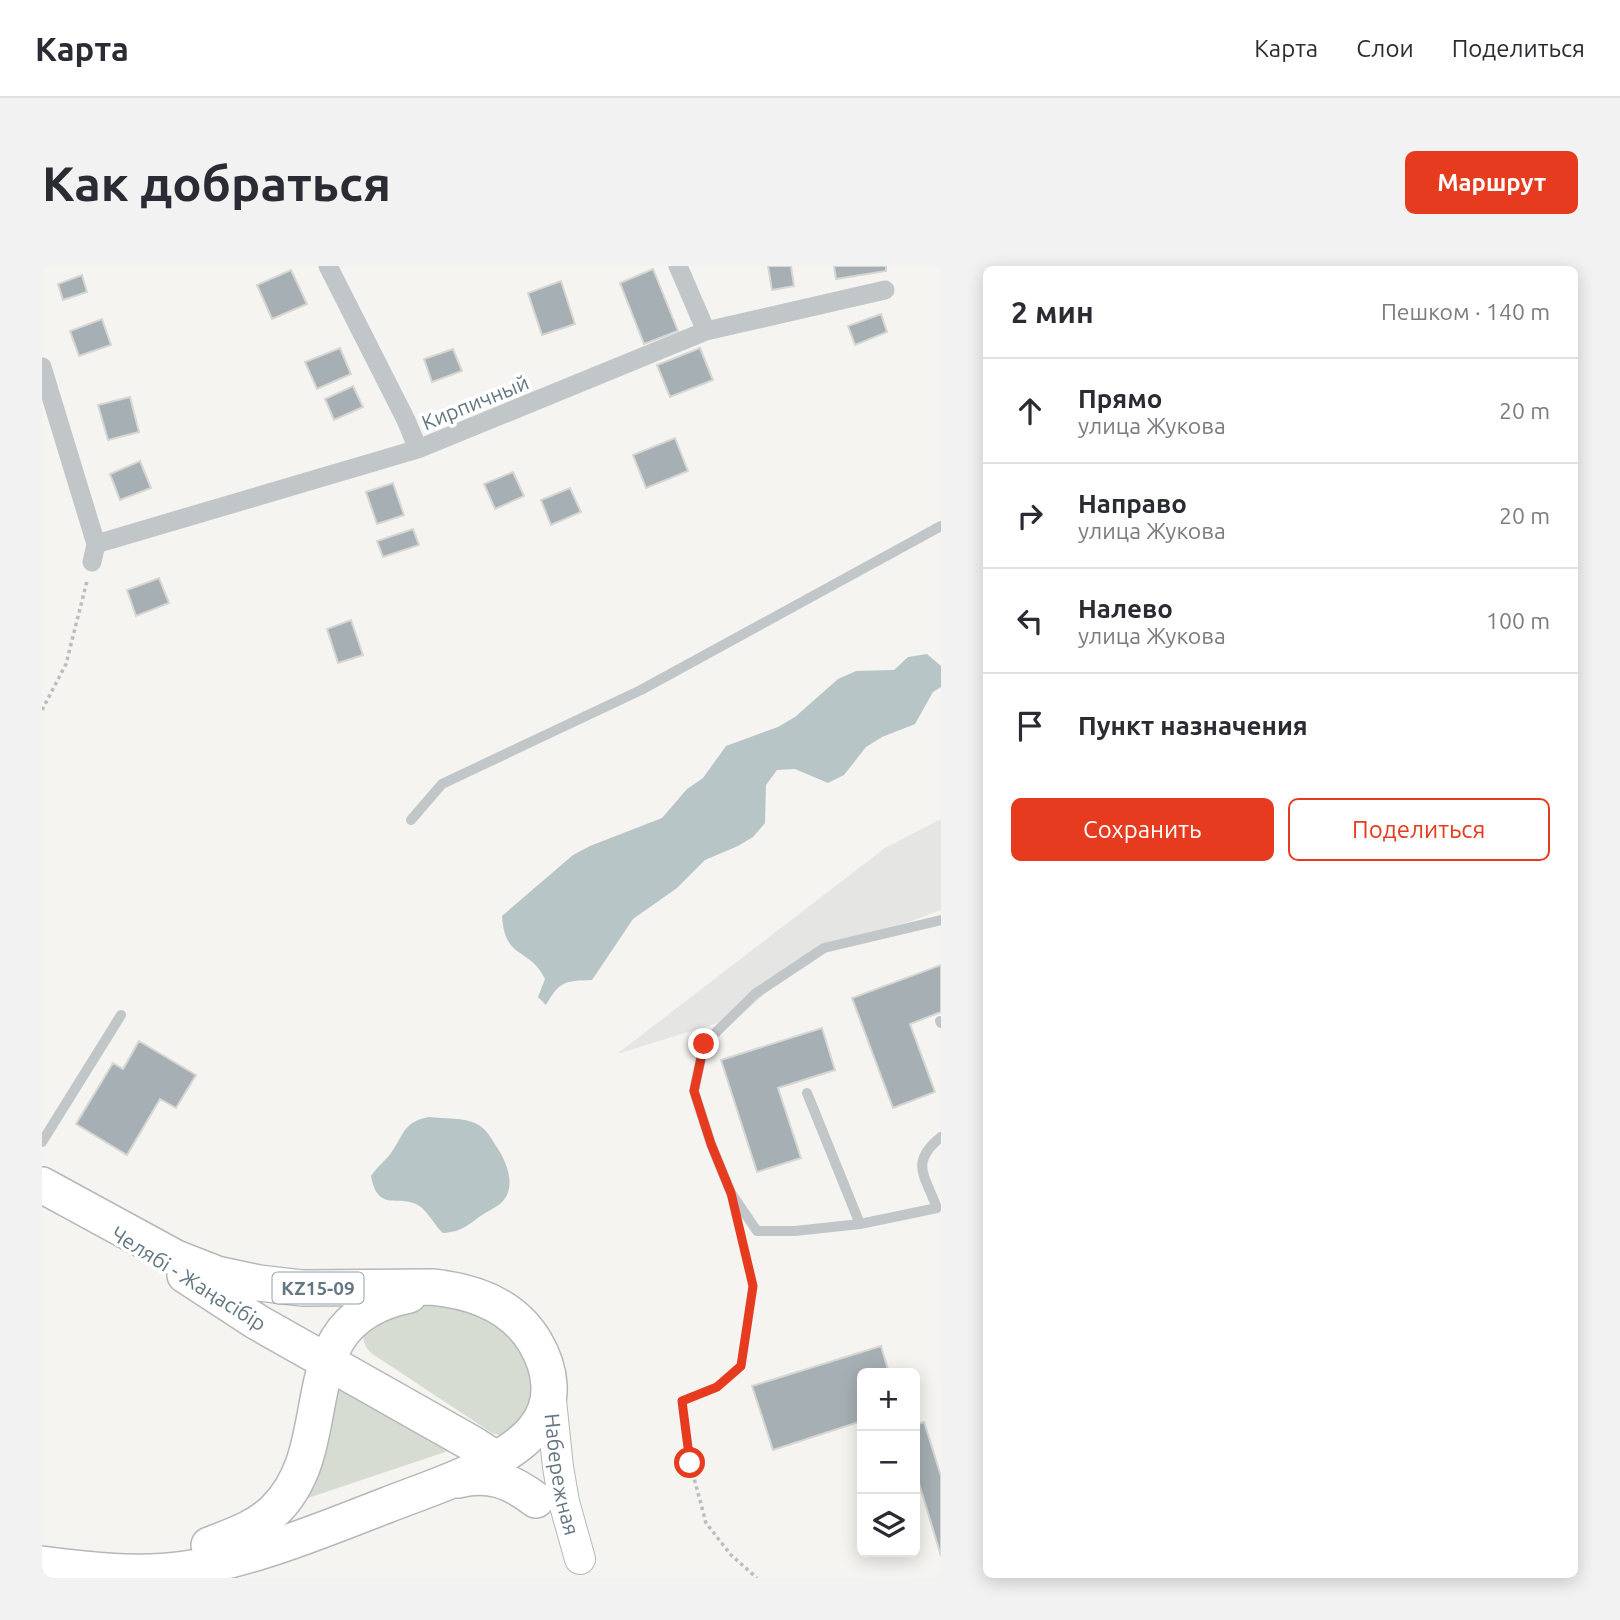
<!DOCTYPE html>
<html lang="ru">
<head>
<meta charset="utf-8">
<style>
	body { margin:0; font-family:Ubuntu,sans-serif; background:#f2f2f3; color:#2b2b33 }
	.controls { position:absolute; right:21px; bottom:21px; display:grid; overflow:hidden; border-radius:10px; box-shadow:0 4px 18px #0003 }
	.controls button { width:63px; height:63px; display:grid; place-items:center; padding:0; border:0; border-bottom:2px solid #e1e1e2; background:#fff; color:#2b2b33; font:35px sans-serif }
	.stop { position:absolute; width:21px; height:21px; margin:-16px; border:5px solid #e63b1f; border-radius:50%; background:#fff }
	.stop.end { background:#e63b1f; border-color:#fff; box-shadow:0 2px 7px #0008 }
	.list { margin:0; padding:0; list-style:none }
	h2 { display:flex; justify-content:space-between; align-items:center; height:91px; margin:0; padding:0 28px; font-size:30px }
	h2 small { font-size:23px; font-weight:400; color:#7c7c81 }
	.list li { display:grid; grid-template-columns:46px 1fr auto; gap:21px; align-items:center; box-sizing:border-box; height:105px; padding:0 28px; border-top:2px solid #e1e1e2 }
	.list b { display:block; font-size:26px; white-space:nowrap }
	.list p { margin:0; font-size:23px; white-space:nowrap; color:#7c7c81 }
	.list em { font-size:23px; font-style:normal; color:#7c7c81 }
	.actions { display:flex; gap:14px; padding:21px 28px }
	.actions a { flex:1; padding:16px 0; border:2px solid #e63b1f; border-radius:10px; text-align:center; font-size:24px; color:#e63b1f }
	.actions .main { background:#e63b1f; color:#fff }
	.icon { flex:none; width:38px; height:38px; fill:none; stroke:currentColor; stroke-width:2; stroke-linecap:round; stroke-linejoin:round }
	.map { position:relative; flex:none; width:899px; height:1312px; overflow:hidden; border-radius:10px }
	header { display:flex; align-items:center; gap:42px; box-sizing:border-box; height:98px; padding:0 35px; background:#fff; border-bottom:2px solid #e1e1e2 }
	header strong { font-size:33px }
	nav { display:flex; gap:38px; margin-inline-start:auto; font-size:24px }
	.intro { display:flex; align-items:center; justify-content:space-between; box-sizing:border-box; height:168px; padding:0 42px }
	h1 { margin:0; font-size:49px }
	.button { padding:18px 32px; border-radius:10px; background:#e63b1f; color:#fff; font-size:24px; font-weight:700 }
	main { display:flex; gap:42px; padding:0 42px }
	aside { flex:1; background:#fff; border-radius:10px; box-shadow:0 4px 18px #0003 }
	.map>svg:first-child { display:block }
	.built { fill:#e5e6e4 }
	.green { fill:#d6dcd1 }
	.water { fill:#b7c5c7 }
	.building { fill:#a6b0b4; stroke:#d6d6d3; stroke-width:2 }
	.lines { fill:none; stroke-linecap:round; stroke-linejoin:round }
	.primary-casing { stroke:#b4b9bc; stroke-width:32 }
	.highway-casing { stroke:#b4b8ba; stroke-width:38 }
	.path { stroke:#bbbebf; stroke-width:3.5; stroke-dasharray:3.5 3.5; stroke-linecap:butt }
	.lane { stroke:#c1c6c8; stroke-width:10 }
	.street { stroke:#c1c6c8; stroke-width:19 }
	.primary { stroke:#fff; stroke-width:30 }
	.highway { stroke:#fff; stroke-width:35 }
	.route { stroke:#e63b1f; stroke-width:9 }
	.labels { text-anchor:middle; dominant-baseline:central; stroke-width:7; stroke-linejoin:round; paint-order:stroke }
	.shield { fill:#fff; stroke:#92a0a8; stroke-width:2 }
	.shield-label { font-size:19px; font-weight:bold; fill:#637782 }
	.street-label { font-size:21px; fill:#637782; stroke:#fff }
</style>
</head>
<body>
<header>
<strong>Карта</strong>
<nav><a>Карта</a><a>Слои</a><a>Поделиться</a></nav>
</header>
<div class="intro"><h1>Как добраться</h1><a class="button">Маршрут</a></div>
<main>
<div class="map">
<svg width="899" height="1312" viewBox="0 0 899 1312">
	<rect width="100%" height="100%" fill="#f5f4f0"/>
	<path class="built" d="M 899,553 L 899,644 L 758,696 L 698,750 L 575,788 L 843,582 Z"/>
	<path class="green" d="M 381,1035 L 433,1045 L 459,1060 L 479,1083 L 492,1111 L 491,1148 L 460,1170 L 450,1167 L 329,1087 C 319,1076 320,1068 323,1053 Z
		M 295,1106 L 421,1180 L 257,1235 Z"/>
	<path class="water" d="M 885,388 L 899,400 L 899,421 L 891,426 L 873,458 L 840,471 L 824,481 L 802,509 L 786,517 L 753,503 L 735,504 L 724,519 L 723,557 L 711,571 L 696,580 L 663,594 L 635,622 L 591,653 L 550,714 C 522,715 518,715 504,739 L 496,731 L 503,713 C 487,680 463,695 460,650 L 531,589 L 548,580 L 620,552 L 645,523 L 661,512 L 684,480 L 736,461 L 753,451 L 796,413 L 814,405 L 852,404 L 866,391 Z
		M 387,851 C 402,853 422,851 435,858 C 445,863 450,874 456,883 C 466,898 475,924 458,938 C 453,942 446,945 440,949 C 426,959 419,966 401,967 C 393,960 388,949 380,942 C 361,925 336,950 329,910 C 335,900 345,894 351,884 C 363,866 362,856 387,851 Z"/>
	<path class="building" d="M 726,0 L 749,0 L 752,20 L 730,24 Z
		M 792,0 L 844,0 L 844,5 L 794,13 Z
		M 611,3 L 636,65 L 602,78 L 578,17 Z
		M 249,4 L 265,38 L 230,53 L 215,19 Z
		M 40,9 L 45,26 L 21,34 L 16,18 Z
		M 519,15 L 533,58 L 500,69 L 486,27 Z
		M 839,48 L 845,66 L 813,79 L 806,60 Z
		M 60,53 L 69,79 L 37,90 L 28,65 Z
		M 298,82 L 309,108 L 275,123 L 263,96 Z
		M 658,82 L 671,114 L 628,131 L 615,99 Z
		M 411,83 L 420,105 L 390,116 L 382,93 Z
		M 311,120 L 321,141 L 292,154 L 283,133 Z
		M 88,131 L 97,166 L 66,174 L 56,139 Z
		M 633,172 L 646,205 L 604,222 L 591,189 Z
		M 98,195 L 109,222 L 78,234 L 68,208 Z
		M 471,206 L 482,230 L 453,243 L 442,218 Z
		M 351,217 L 362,249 L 335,258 L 324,226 Z
		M 528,222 L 539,246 L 509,259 L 499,234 Z
		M 371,263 L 377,279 L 341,291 L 335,275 Z
		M 117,312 L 127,337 L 94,350 L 85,324 Z
		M 309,354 L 321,389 L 296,397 L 285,363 Z
		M 899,699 L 899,746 L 868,758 L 893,826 L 851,842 L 810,732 Z
		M 780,762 L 793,804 L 736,822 L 759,892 L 715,906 L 679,794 Z
		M 97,775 L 154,809 L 134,842 L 118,833 L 85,889 L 34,858 L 71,797 L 81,803 Z
		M 839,1080 L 847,1107 L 820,1107 L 820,1155 L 731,1184 L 710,1120 Z
		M 882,1156 L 899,1210 L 899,1290 L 873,1204 L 873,1159 Z"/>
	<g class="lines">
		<defs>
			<g id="primary">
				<path id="s1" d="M 508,1125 L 516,1201 L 522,1236 L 538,1293"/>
			</g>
			<path id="highway" d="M 0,919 L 134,992 L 175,1008 L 217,1017 L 260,1022 L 390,1021 C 431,1025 471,1039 493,1076 C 509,1103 514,1135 494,1161 C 467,1198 388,1222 345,1239 C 283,1263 209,1294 143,1303 C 95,1310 47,1304 0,1298
				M 143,1009 L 215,1056 L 429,1177 L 454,1193
				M 416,1214 C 447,1206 469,1215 494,1234
				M 167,1279 C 190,1270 215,1262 233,1244 C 302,1176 241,1054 367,1029"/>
		</defs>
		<use href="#primary" class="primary-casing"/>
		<use href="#highway" class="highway-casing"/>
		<path class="path" d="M 0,444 L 24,398 L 45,315
			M 699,972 L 711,1020 L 699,1099 L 675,1121 L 640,1134 L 648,1197 L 664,1257 L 689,1289 L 715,1312"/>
		<path class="lane" d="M 369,554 L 400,518 L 599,424 L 899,260
			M 898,755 L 899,757
			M 765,827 L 818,958 L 895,942 C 883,909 867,897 899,871
			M 0,876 L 79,749
			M 818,958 L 753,965 L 715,965 L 689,927 L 669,878 L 652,825 L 662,778 L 713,728 L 782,682 L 899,654"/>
		<path class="street" d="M 286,0 L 364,154 L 376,183
			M 636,0 L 664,65
			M 0,101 L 54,278
			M 50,296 L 54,278 L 376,183 L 664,65 L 843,24"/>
		<use href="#primary" class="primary"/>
		<use href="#highway" class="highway"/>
	</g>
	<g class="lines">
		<path class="route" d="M 648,1197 L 640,1135 L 675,1121 L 699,1100 L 711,1020 L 689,927 L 669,878 L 652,825 L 662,778"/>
	</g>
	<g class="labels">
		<rect class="shield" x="230.5" y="1006.5" width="91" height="31" rx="5"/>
		<g class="shield-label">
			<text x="276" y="1022">KZ15-09</text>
		</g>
		<g class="street-label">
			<text transform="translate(433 136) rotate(-22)">Кирпичный</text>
			<text transform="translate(147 1012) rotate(32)">Челябі - Жаңасібір</text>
			<text stroke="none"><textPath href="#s1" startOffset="84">Набережная</textPath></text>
		</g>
	</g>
</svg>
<div class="controls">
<button>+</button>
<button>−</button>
<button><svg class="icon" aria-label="layers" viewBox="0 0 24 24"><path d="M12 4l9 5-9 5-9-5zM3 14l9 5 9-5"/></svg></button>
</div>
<div class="stop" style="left:648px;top:1197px"></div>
<div class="stop end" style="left:662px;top:778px"></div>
</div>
<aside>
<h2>2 мин<small>Пешком · 140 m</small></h2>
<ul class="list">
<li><svg class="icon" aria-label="ahead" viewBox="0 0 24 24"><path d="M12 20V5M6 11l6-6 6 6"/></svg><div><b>Прямо</b><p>улица Жукова</p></div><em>20 m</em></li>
<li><svg class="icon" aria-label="right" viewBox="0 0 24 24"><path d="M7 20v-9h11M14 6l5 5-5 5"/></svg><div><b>Направо</b><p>улица Жукова</p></div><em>20 m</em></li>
<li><svg class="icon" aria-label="left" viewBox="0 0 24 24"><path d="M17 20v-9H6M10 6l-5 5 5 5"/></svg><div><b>Налево</b><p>улица Жукова</p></div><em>100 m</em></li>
<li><svg class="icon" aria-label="arrive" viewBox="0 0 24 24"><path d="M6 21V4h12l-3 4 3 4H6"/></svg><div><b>Пункт назначения</b></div></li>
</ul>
<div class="actions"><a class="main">Сохранить</a><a>Поделиться</a></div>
</aside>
</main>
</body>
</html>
